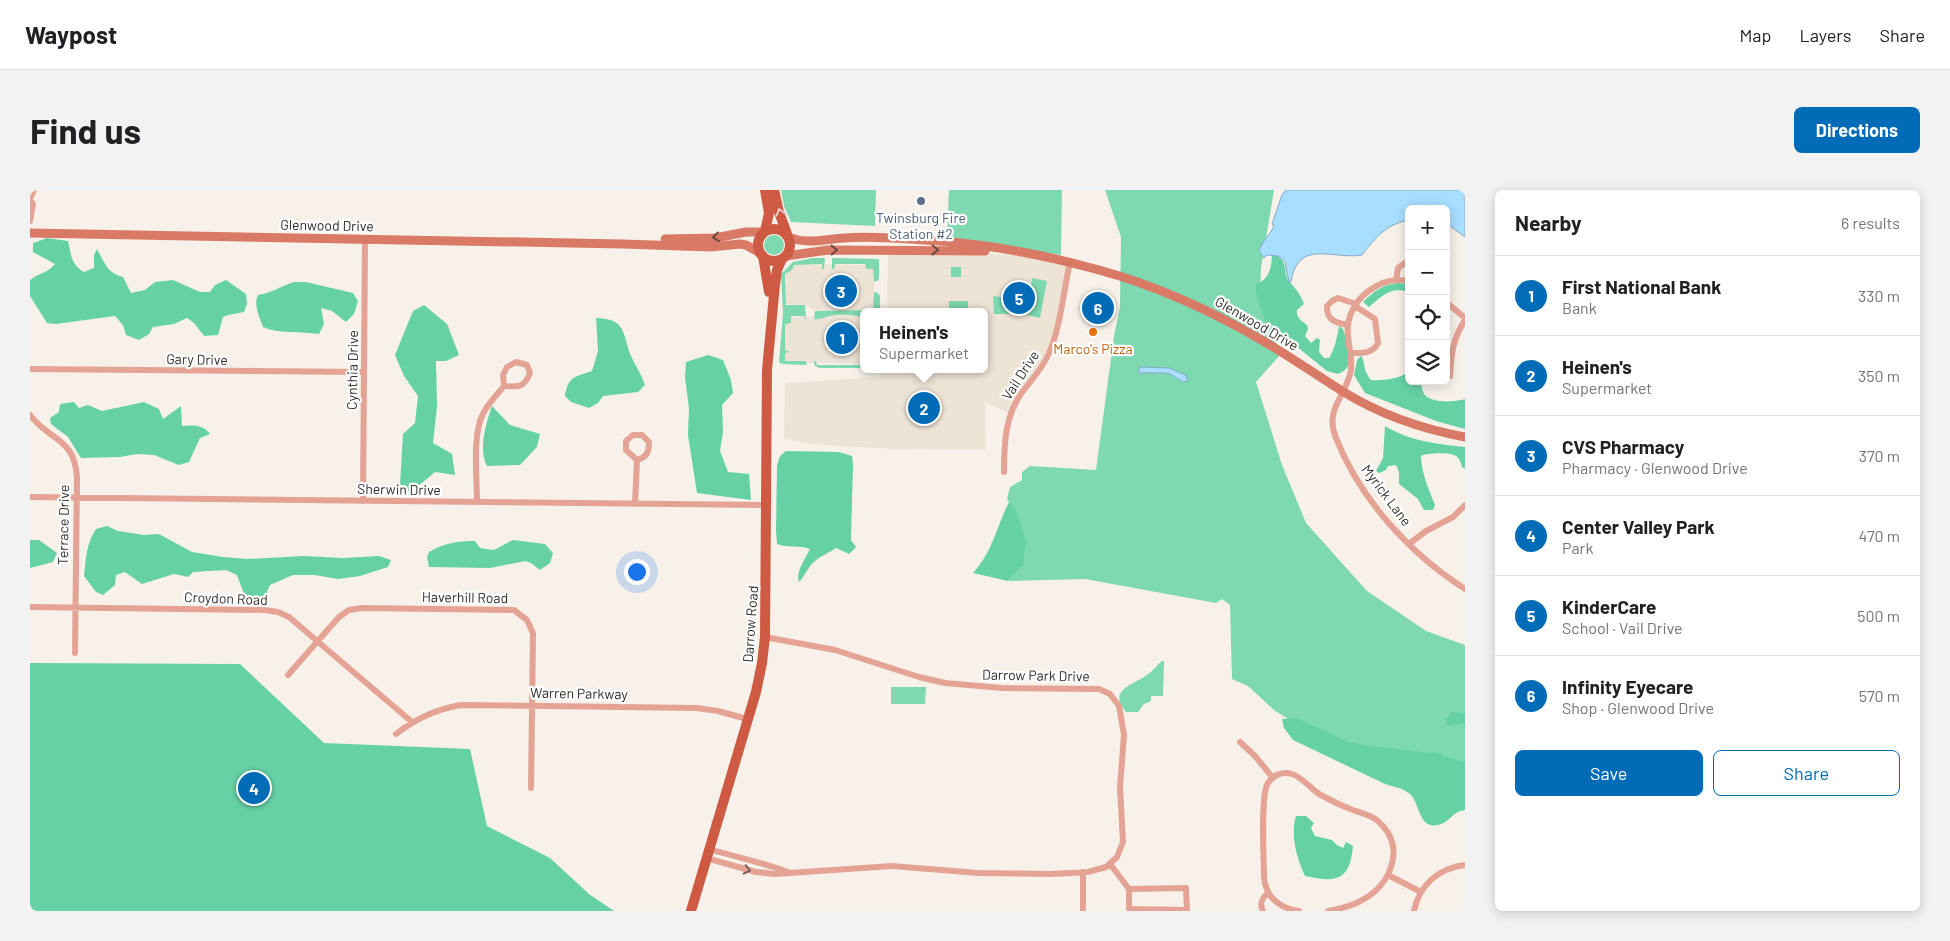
<!DOCTYPE html>
<html lang="en">
<head>
<meta charset="utf-8">
<style>
	body { margin:0; font-family:Barlow,sans-serif; background:#f2f2f2; color:#202124 }
	.controls { position:absolute; right:15px; top:15px; display:grid; overflow:hidden; border-radius:8px; box-shadow:0 2px 12px #0003 }
	.controls button { width:45px; height:45px; display:grid; place-items:center; padding:0; border:0; border-bottom:1px solid #e0e0e0; background:#fff; color:#202124; font:25px sans-serif }
	.you { position:absolute; left:606px; top:381px; width:18px; height:18px; margin:-12px; border:4px solid #fff; border-radius:50%; background:#1a73e8; box-shadow:0 0 0 8px #1a73e833 }
	.badge { display:grid; place-items:center; width:32px; height:32px; border-radius:50%; background:#006bb6; color:#fff; font-size:16px; font-weight:700 }
	.pin { position:absolute; translate:-50% -50%; border:2px solid #fff; box-shadow:0 1px 5px #0006 }
	.popup { position:absolute; left:830px; top:118px; width:128px; height:65px; box-sizing:border-box; display:grid; place-content:center; border-radius:8px; background:#fff; filter:drop-shadow(0 1px 4px #0005); font-size:16px; white-space:nowrap; color:#757577 }
	.popup b { font-size:19px; color:#202124 }
	.popup::after { content:''; position:absolute; left:50%; top:100%; margin-left:-10px; border:10px solid transparent; border-top-color:#fff }
	.list { margin:0; padding:0; list-style:none }
	h2 { display:flex; justify-content:space-between; align-items:center; height:65px; margin:0; padding:0 20px; font-size:21px }
	h2 small { font-size:16px; font-weight:400; color:#757577 }
	.list li { display:grid; grid-template-columns:32px 1fr auto; gap:15px; align-items:center; box-sizing:border-box; height:80px; padding:0 20px; border-top:1px solid #e0e0e0 }
	.list b { display:block; font-size:19px; white-space:nowrap }
	.list p { margin:0; font-size:16px; white-space:nowrap; color:#757577 }
	.list em { font-size:16px; font-style:normal; color:#757577 }
	.actions { display:flex; gap:10px; padding:15px 20px }
	.actions a { flex:1; padding:11px 0; border:1px solid #006bb6; border-radius:8px; text-align:center; font-size:18px; color:#006bb6 }
	.actions .main { background:#006bb6; color:#fff }
	.icon { flex:none; width:28px; height:28px; fill:none; stroke:currentColor; stroke-width:2; stroke-linecap:round; stroke-linejoin:round }
	.map { position:relative; flex:none; width:1435px; height:721px; overflow:hidden; border-radius:8px }
	header { display:flex; align-items:center; gap:30px; box-sizing:border-box; height:70px; padding:0 25px; background:#fff; border-bottom:1px solid #e0e0e0 }
	header strong { font-size:24px }
	nav { display:flex; gap:28px; margin-inline-start:auto; font-size:18px }
	.intro { display:flex; align-items:center; justify-content:space-between; box-sizing:border-box; height:120px; padding:0 30px }
	h1 { margin:0; font-size:35px }
	.button { padding:12px 22px; border-radius:8px; background:#006bb6; color:#fff; font-size:18px; font-weight:700 }
	main { display:flex; gap:30px; padding:0 30px }
	aside { flex:1; background:#fff; border-radius:8px; box-shadow:0 2px 12px #0003 }
	.map>svg:first-child { display:block }
	.built { fill:#eee4d6 }
	.green { fill:#7ed8b0 }
	.forest { fill:#66d1a5 }
	.water { fill:#a8deff; stroke:#84a9bf }
	.lines { fill:none; stroke-linecap:round; stroke-linejoin:round }
	.street { stroke:#e5a395; stroke-width:6 }
	.secondary { stroke:#d97a67; stroke-width:9 }
	.primary { stroke:#ce5a44; stroke-width:10 }
	.oneway { stroke:#f0cec7 }
	.oneway2 { stroke:#6b4940 }
	.oneway3 { stroke:#785d55 }
	.service-dot { fill:#5c6f8a; stroke:#fff; stroke-width:2 }
	.food-dot { fill:#e8710a; stroke:#fff; stroke-width:2 }
	.labels { text-anchor:middle; dominant-baseline:central; stroke-width:4.5; stroke-linejoin:round; paint-order:stroke }
	.service-label { font-size:14px; fill:#4e5e75; stroke:#fff }
	.street-label { font-size:14px; fill:#302e2b; stroke:#fff }
	.food-label { font-size:14px; fill:#c56008; stroke:#fff }
</style>
</head>
<body>
<header>
<strong>Waypost</strong>
<nav><a>Map</a><a>Layers</a><a>Share</a></nav>
</header>
<div class="intro"><h1>Find us</h1><a class="button">Directions</a></div>
<main>
<div class="map">
<svg width="1435" height="721" viewBox="0 0 1435 721">
	<rect width="100%" height="100%" fill="#f7f1e9"/>
	<path class="built" d="M 858,62 L 938,62 L 986,65 L 1038,74 L 1021,151 L 1015,166 L 1005,184 L 983,211 L 978,223 L 955,212 L 956,260 L 861,259 L 779,254 L 754,248 L 755,193 L 848,187 L 855,179 L 954,179 L 954,122 L 857,122 Z
		M 765,74 L 835,75 L 844,79 L 844,121 L 785,120 L 775,115 L 756,114 L 756,84 Z
		M 829,125 L 834,127 L 834,174 L 755,172 L 755,133 L 761,127 Z"/>
	<path class="green" d="M 751,0 L 846,0 L 845,36 L 761,32 L 754,16 Z
		M 919,0 L 1032,0 L 1031,65 L 917,47 Z
		M 1075,0 L 1244,0 L 1231,78 L 1230,103 L 1250,165 L 1226,192 L 1252,275 L 1276,333 L 1337,401 L 1396,441 L 1435,455 L 1435,573 L 1306,557 L 1245,521 L 1218,496 L 1202,489 L 1200,415 L 1192,409 L 1186,413 L 1055,389 L 978,391 L 993,376 C 992,348 995,332 977,309 L 980,297 L 992,290 L 992,282 L 1000,276 L 1066,280 L 1084,146 L 1090,117 L 1091,47 Z
		M734 55a10 10 0 1 1 20 0a10 10 0 1 1-20 0Z
		M 783,68 L 795,68 L 794,79 L 792,79 L 792,74 L 764,75 L 762,80 L 755,84 L 756,115 L 775,115 L 776,131 L 774,126 L 761,126 L 761,133 L 755,134 L 755,160 L 760,162 L 755,163 L 755,171 L 775,171 L 777,173 L 776,175 L 752,174 L 749,172 L 753,124 L 751,84 L 763,72 Z
		M 802,68 L 849,69 L 849,90 L 844,92 L 843,79 L 836,79 L 835,74 L 805,74 L 804,79 L 802,79 Z
		M 921,77 L 931,77 L 931,87 L 921,87 Z
		M 1002,88 L 1017,91 L 1010,128 L 993,124 L 964,124 L 963,106 L 999,111 Z
		M 844,102 L 848,103 L 850,106 L 850,122 L 834,122 L 834,128 C 825,124 810,124 800,126 C 794,127 790,130 784,129 L 785,121 L 843,120 Z
		M 919,111 L 938,111 L 938,122 L 926,122 L 926,118 L 919,118 Z
		M 784,171 L 786,171 L 787,175 L 834,175 L 834,178 L 790,178 L 785,176 Z
		M 1132,471 L 1134,471 L 1133,506 L 1121,506 L 1121,511 L 1114,514 L 1108,522 L 1096,522 C 1077,500 1103,495 1117,485 C 1123,481 1127,475 1132,471 Z
		M 861,497 L 896,497 L 895,514 L 861,514 Z"/>
	<path class="forest" d="M 17,48 L 38,51 C 41,64 41,75 54,82 L 64,78 L 64,65 L 67,59 C 74,72 78,84 93,87 L 101,103 L 115,100 L 125,92 L 143,90 L 170,102 L 180,102 L 185,95 L 196,90 L 216,104 L 217,114 L 214,122 L 198,125 L 193,127 L 188,145 L 174,146 L 164,133 L 157,128 L 144,134 L 123,137 L 119,144 L 109,150 L 96,145 L 93,135 L 85,126 L 26,134 L 17,133 L 0,106 L 0,90 C 9,83 18,83 25,74 L 3,62 L 3,53 Z
		M 1242,66 L 1248,66 C 1259,76 1253,83 1259,91 C 1266,100 1269,101 1274,114 L 1267,120 C 1266,128 1272,131 1277,135 L 1278,139 L 1275,146 L 1281,153 L 1287,148 L 1290,150 L 1289,162 L 1294,168 L 1299,168 C 1305,159 1307,147 1309,136 L 1313,139 C 1316,147 1321,168 1318,176 C 1316,180 1312,182 1308,184 L 1297,181 L 1266,156 L 1252,149 L 1236,136 C 1234,119 1225,113 1226,94 C 1239,89 1241,80 1242,66 Z
		M 264,92 L 276,92 L 323,103 L 328,111 L 324,124 L 316,132 L 302,121 L 291,118 L 294,134 L 289,144 C 271,141 248,144 233,137 C 230,128 223,115 228,105 C 242,103 251,96 264,92 Z
		M 1367,93 L 1379,94 L 1379,102 C 1360,96 1352,106 1339,117 L 1333,112 C 1344,101 1352,95 1367,93 Z
		M 394,115 L 417,134 L 429,165 L 416,171 L 406,171 L 407,216 L 403,253 L 422,264 L 425,285 L 405,282 L 380,303 L 370,295 L 373,244 L 385,233 L 388,206 L 374,186 L 365,165 L 383,121 Z
		M 566,128 C 600,129 591,147 603,170 C 607,179 612,185 615,195 L 608,202 L 573,206 L 568,213 L 559,218 L 541,212 L 535,206 C 538,186 545,187 562,181 L 568,161 Z
		M 678,165 L 693,170 L 701,190 L 703,203 L 692,215 L 693,242 L 690,261 L 698,282 L 719,284 L 721,310 L 667,303 L 658,245 L 659,218 L 655,188 L 656,172 Z
		M 1331,166 C 1336,173 1332,179 1341,190 C 1351,191 1371,189 1379,181 L 1379,191 L 1391,191 C 1391,195 1392,200 1394,204 C 1402,214 1424,212 1435,209 L 1435,239 L 1406,231 L 1335,203 L 1324,185 L 1327,170 Z
		M 44,212 L 49,218 L 58,215 L 72,221 L 114,212 L 129,219 L 133,229 L 151,216 L 152,236 C 163,235 173,234 180,244 L 170,248 L 159,272 L 149,275 L 124,265 L 107,264 L 90,267 L 51,268 L 38,247 L 21,234 L 20,228 L 29,222 L 30,214 Z
		M 462,216 L 480,235 L 510,244 L 507,257 L 490,275 L 457,276 C 448,260 456,233 462,216 Z
		M 1355,236 C 1380,251 1406,254 1435,257 L 1435,279 L 1432,277 C 1431,273 1430,269 1426,266 C 1419,262 1398,263 1391,266 C 1391,282 1399,300 1405,315 L 1403,320 L 1394,320 L 1388,309 L 1369,294 L 1369,282 L 1366,275 L 1358,276 L 1356,280 L 1349,283 L 1346,281 L 1353,268 Z
		M 756,261 L 809,262 L 822,266 L 823,274 L 821,350 L 826,357 L 819,364 L 806,358 C 799,363 790,366 784,372 C 777,378 775,386 769,392 C 765,382 776,368 780,359 C 769,355 758,358 747,354 L 746,341 L 747,275 L 750,266 Z
		M 979,312 L 986,320 L 996,350 L 993,376 L 978,391 L 943,383 C 962,363 967,336 979,312 Z
		M 77,336 L 88,341 L 114,345 L 129,344 L 162,362 L 193,367 L 217,369 L 273,366 L 313,368 L 349,366 L 361,370 L 358,377 L 330,386 L 308,389 L 285,385 L 263,385 L 240,395 L 235,406 L 218,409 L 214,404 L 207,385 L 196,380 L 163,382 L 158,387 L 144,384 L 112,394 L 95,382 L 86,385 L 85,395 L 73,405 L 66,402 L 54,386 C 56,369 56,354 66,339 Z
		M 0,350 L 9,350 L 27,363 L 23,372 L 0,378 Z
		M 483,350 L 515,354 L 523,363 L 520,373 L 510,380 L 501,373 L 495,371 L 460,378 L 399,377 L 397,367 L 399,362 C 414,353 428,351 445,351 L 450,358 L 464,360 Z
		M 0,473 L 210,474 L 294,553 L 440,559 L 457,636 L 520,668 L 559,704 L 584,721 L 0,721 Z
		M 1422,522 L 1435,524 L 1435,533 L 1417,536 L 1416,529 Z
		M 1267,528 L 1318,552 L 1331,555 L 1412,564 L 1413,566 L 1435,572 L 1435,620 C 1421,622 1421,632 1408,635 C 1389,639 1390,615 1381,605 C 1374,598 1364,597 1355,594 L 1263,550 L 1254,538 L 1252,529 Z
		M 1266,626 L 1276,626 L 1284,633 L 1281,638 L 1285,646 L 1302,650 L 1307,655 L 1313,658 L 1316,652 L 1323,656 C 1320,691 1306,693 1275,686 C 1267,669 1260,645 1266,626 Z"/>
	<path class="water" d="M 1256,0 L 1435,0 L 1435,47 L 1416,33 L 1416,19 L 1379,19 L 1379,30 C 1356,34 1345,48 1332,65 C 1303,70 1268,48 1261,92 L 1259,92 L 1255,72 L 1248,66 L 1237,65 L 1234,68 L 1229,61 C 1232,50 1241,45 1244,35 L 1242,34 L 1252,5 Z
		M 1109,177 L 1139,178 L 1156,185 L 1158,191 L 1153,192 L 1138,183 L 1109,183 Z"/>
	<g class="lines">
		<path class="street" d="M 0,9 L 4,0
			M 0,10 L 3,14 L 0,31
			M 1366,90 L 1368,78 L 1379,70
			M 1379,91 C 1351,85 1322,107 1318,135 C 1316,150 1323,165 1321,180 C 1316,207 1294,219 1306,248 C 1330,309 1380,364 1435,399
			M 1416,112 L 1435,128
			M 1318,135 C 1306,133 1296,130 1297,116 L 1302,111 L 1308,108 L 1326,114
			M 1321,163 C 1331,163 1343,164 1348,153 L 1345,129 L 1325,116
			M 0,179 L 334,182
			M 1420,186 C 1421,165 1423,148 1435,130
			M 0,225 C 19,251 45,247 47,288 L 45,463
			M 974,282 C 974,253 975,225 993,201 C 1003,188 1013,178 1019,163 C 1030,139 1034,99 1040,72
			M 0,307 L 737,315
			M 333,311 L 335,50
			M 447,312 C 447,289 442,244 453,224 C 458,213 467,205 474,196 C 489,197 494,198 500,183 L 497,175 L 486,172 L 477,177 L 473,185 L 474,196
			M 605,314 L 607,270 C 617,267 619,262 619,252 L 612,245 L 603,245 L 596,251 L 596,260 L 607,270
			M 1379,354 L 1396,341 L 1423,327 L 1435,315
			M 0,417 L 235,420 L 248,422 L 259,427 L 382,532
			M 258,485 L 309,427 L 319,420 L 332,418 L 484,420 L 497,430 L 503,443 L 501,598
			M 366,544 C 385,529 407,519 431,515 L 667,518 L 688,521 L 717,529
			M 1210,552 L 1225,566 L 1243,588
			M 679,659 C 705,667 732,672 758,682
			M 676,668 L 726,682 L 745,684 L 862,676 L 948,683 L 1022,684 L 1058,682 L 1076,677 L 1087,667 L 1093,652 L 1090,597 L 1094,545 L 1089,516 L 1080,504 L 1069,499 L 972,498 L 915,493 L 889,487 L 805,460 L 735,447
			M 1080,674 L 1099,699 L 1099,719 L 1157,720 L 1156,698 L 1099,699
			M 1358,685 L 1391,702
			M 1053,721 L 1053,682
			M 1233,721 C 1229,713 1232,708 1238,703
			M 1269,721 C 1250,718 1236,708 1234,687 C 1234,670 1230,605 1238,593 C 1243,585 1253,581 1262,584 C 1272,587 1280,598 1289,604 C 1300,610 1312,616 1323,620 C 1335,624 1345,626 1353,636 C 1375,661 1359,695 1334,709 C 1323,716 1310,719 1298,721
			M 1384,721 C 1389,695 1409,678 1435,675"/>
		<path class="secondary" d="M 0,43 L 593,54 L 681,57 L 710,54 L 716,55 L 730,63
			M 759,47 C 777,55 795,49 814,48 C 840,46 867,48 894,50 C 953,53 1011,64 1069,80 C 1128,96 1182,121 1235,152 C 1261,167 1286,185 1312,201 C 1349,224 1392,239 1435,247
			M 635,49 L 685,48 L 716,42 L 734,42
			M 756,66 L 798,60 L 955,61"/>
		<path class="primary" d="M 735,0 L 739,23 L 735,41
			M 744,0 L 749,22 L 757,44
			M728 55a16 16 0 1 1 32 0a16 16 0 1 1-32 0Z
			M 733,66 L 739,102
			M 661,721 L 726,502 L 732,473 L 735,447 L 737,180 L 745,94 L 747,80 L 752,69"/>
	</g>
	<defs><path id="oneway-chevron" d="M-2-3.5L2.5 0L-2 3.5" fill="none" stroke-width="1.6" stroke-linecap="round" stroke-linejoin="round" transform="scale(1.25)"/></defs>
	<use class="oneway" href="#oneway-chevron" transform="translate(750 22) rotate(-106)"/>
	<g class="oneway2">
		<use href="#oneway-chevron" transform="translate(686 47) rotate(174)"/>
		<use href="#oneway-chevron" transform="translate(804 60) rotate(-1)"/>
		<use href="#oneway-chevron" transform="translate(905 60) rotate(1)"/>
	</g>
	<use class="oneway3" href="#oneway-chevron" transform="translate(717 680) rotate(13)"/>
	<circle class="service-dot" cx="891" cy="11" r="5"/>
	<circle class="food-dot" cx="1063" cy="142" r="5"/>
	<g class="labels">
		<g class="service-label">
			<text x="891" y="27">Twinsburg Fire<tspan x="891" dy="16">Station #2</tspan></text>
		</g>
		<g class="street-label">
			<text transform="translate(297 35) rotate(1)">Glenwood Drive</text>
			<text transform="translate(1227 133) rotate(30)">Glenwood Drive</text>
			<text transform="translate(167 169) rotate(1)">Gary Drive</text>
			<text transform="translate(322 180) rotate(-89)">Cynthia Drive</text>
			<text transform="translate(990 185) rotate(-57)">Vail Drive</text>
			<text transform="translate(369 299) rotate(1)">Sherwin Drive</text>
			<text transform="translate(1357 305) rotate(53)">Myrick Lane</text>
			<text transform="translate(33 335) rotate(-89)">Terrace Drive</text>
			<text transform="translate(435 407) rotate(1)">Haverhill Road</text>
			<text transform="translate(196 408) rotate(2)">Croydon Road</text>
			<text transform="translate(720 434) rotate(-86)">Darrow Road</text>
			<text transform="translate(1006 485) rotate(1)">Darrow Park Drive</text>
			<text transform="translate(549 503) rotate(1)">Warren Parkway</text>
		</g>
		<g class="food-label">
			<text x="1063" y="158">Marco's Pizza</text>
		</g>
	</g>
</svg>
<div class="controls">
<button>+</button>
<button>−</button>
<button><svg class="icon" aria-label="locate" viewBox="0 0 24 24"><circle cx="12" cy="12" r="6"/><path d="M12 2v4M12 18v4M2 12h4M18 12h4"/></svg></button>
<button><svg class="icon" aria-label="layers" viewBox="0 0 24 24"><path d="M12 4l9 5-9 5-9-5zM3 14l9 5 9-5"/></svg></button>
</div>
<div class="you"></div>
<div class="pin badge" style="left:812px;top:148px">1</div>
<div class="pin badge" style="left:894px;top:218px">2</div>
<div class="popup"><b>Heinen's</b>Supermarket</div>
<div class="pin badge" style="left:811px;top:101px">3</div>
<div class="pin badge" style="left:224px;top:598px">4</div>
<div class="pin badge" style="left:989px;top:108px">5</div>
<div class="pin badge" style="left:1068px;top:118px">6</div>
</div>
<aside>
<h2>Nearby<small>6 results</small></h2>
<ul class="list">
<li><span class="badge">1</span><div><b>First National Bank</b><p>Bank</p></div><em>330 m</em></li>
<li><span class="badge">2</span><div><b>Heinen's</b><p>Supermarket</p></div><em>350 m</em></li>
<li><span class="badge">3</span><div><b>CVS Pharmacy</b><p>Pharmacy · Glenwood Drive</p></div><em>370 m</em></li>
<li><span class="badge">4</span><div><b>Center Valley Park</b><p>Park</p></div><em>470 m</em></li>
<li><span class="badge">5</span><div><b>KinderCare</b><p>School · Vail Drive</p></div><em>500 m</em></li>
<li><span class="badge">6</span><div><b>Infinity Eyecare</b><p>Shop · Glenwood Drive</p></div><em>570 m</em></li>
</ul>
<div class="actions"><a class="main">Save</a><a>Share</a></div>
</aside>
</main>
</body>
</html>
